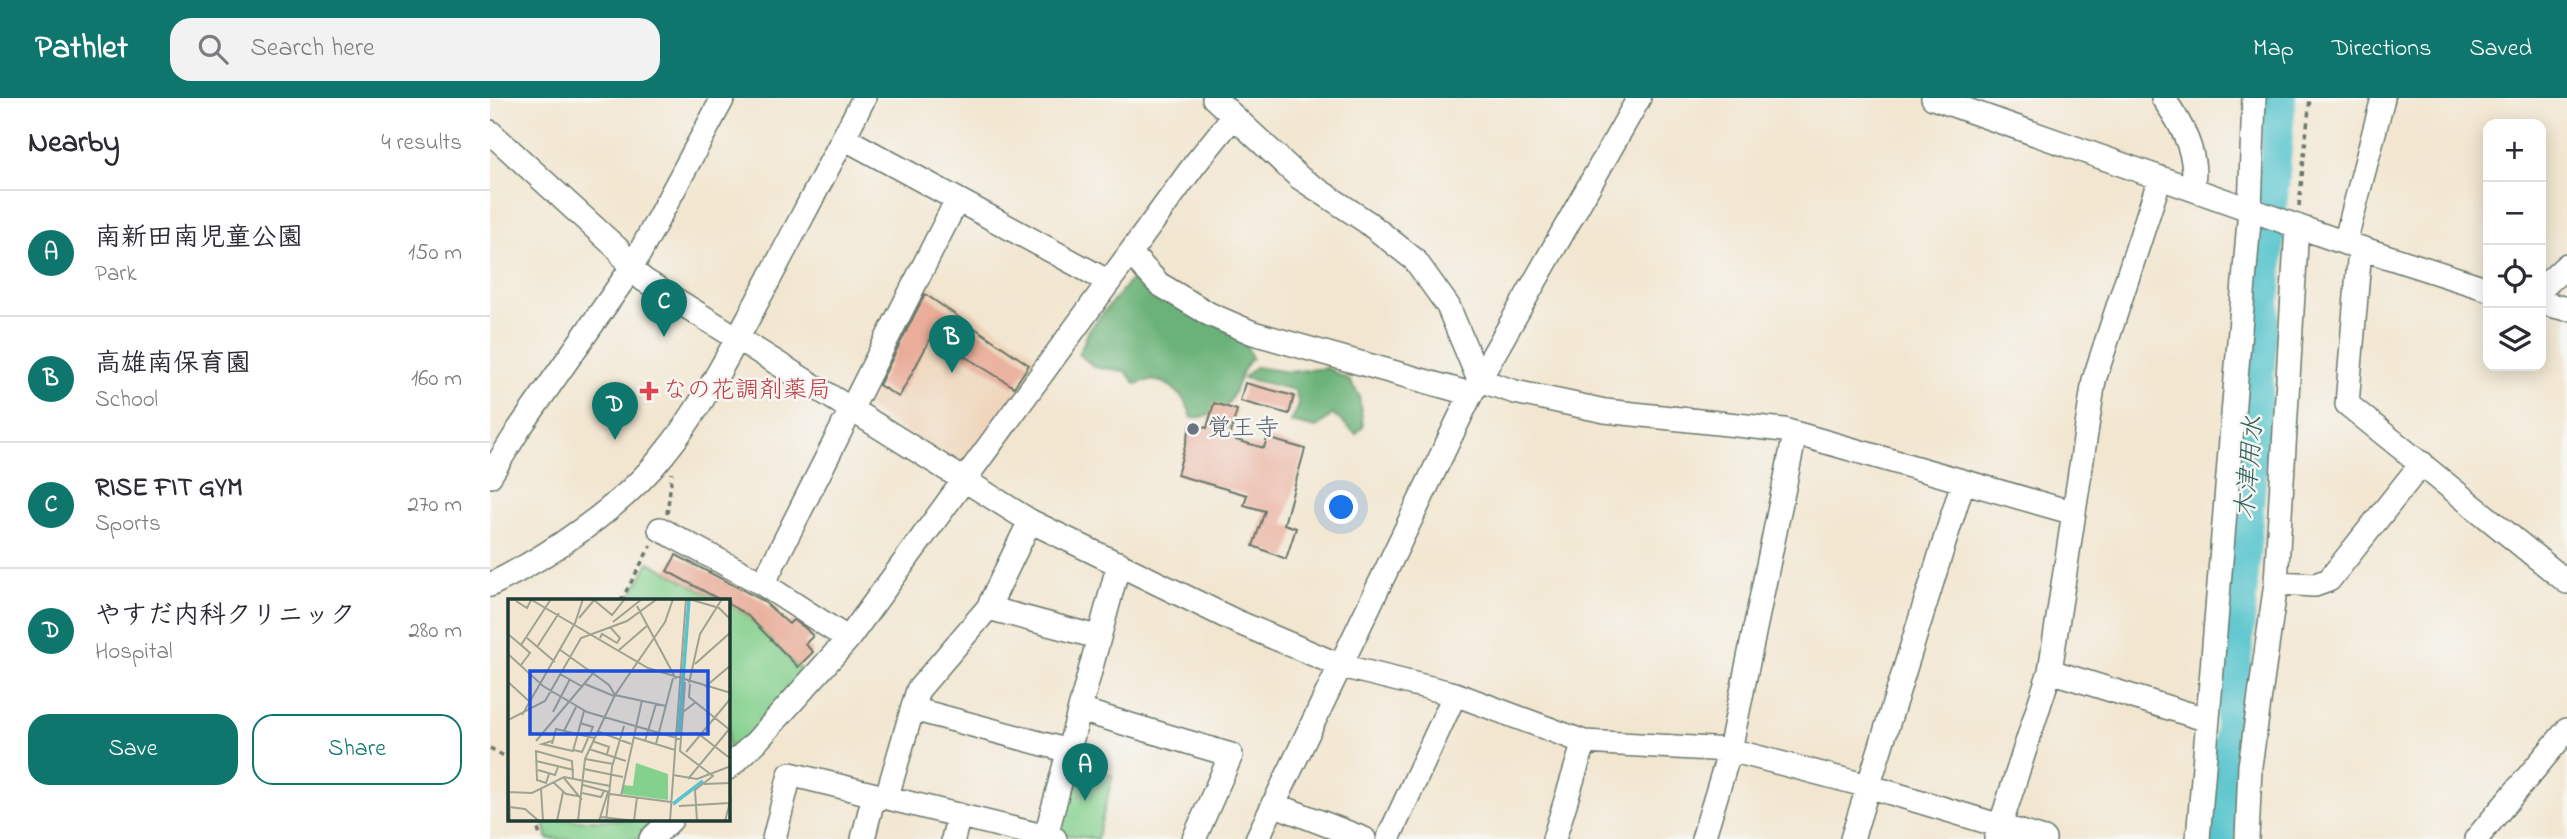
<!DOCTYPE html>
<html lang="en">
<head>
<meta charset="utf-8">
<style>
	body { margin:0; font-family:"Indie Flower","Klee One",sans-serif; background:#f2f2f3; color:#2b2b33 }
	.controls { position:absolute; right:21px; top:21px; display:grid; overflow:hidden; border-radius:14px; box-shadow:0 4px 18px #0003 }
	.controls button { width:63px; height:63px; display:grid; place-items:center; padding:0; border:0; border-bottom:2px solid #e1e1e2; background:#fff; color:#2b2b33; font:35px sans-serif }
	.you { position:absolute; left:852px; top:410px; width:24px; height:24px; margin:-18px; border:5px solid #fff; border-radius:50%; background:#1a73e8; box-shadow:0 0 0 10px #1a73e833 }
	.badge { display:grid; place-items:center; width:46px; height:46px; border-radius:50%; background:#0f766e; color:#fff; font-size:23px; font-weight:700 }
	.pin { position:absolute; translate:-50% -58px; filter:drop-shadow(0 2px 4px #0008) }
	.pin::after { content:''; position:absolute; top:37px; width:24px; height:21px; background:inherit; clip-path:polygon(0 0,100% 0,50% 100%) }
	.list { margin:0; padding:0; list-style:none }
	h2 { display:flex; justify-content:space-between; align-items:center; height:91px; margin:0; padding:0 28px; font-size:30px }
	h2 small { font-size:23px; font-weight:400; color:#7c7c81 }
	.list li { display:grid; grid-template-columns:46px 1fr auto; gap:21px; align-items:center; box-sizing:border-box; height:126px; padding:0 28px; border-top:2px solid #e1e1e2 }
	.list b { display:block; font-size:26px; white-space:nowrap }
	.list p { margin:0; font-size:23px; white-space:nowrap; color:#7c7c81 }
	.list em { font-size:23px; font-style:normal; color:#7c7c81 }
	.actions { display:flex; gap:14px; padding:21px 28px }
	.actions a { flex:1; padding:16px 0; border:2px solid #0f766e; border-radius:21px; text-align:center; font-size:24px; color:#0f766e }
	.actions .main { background:#0f766e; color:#fff }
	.icon { flex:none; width:38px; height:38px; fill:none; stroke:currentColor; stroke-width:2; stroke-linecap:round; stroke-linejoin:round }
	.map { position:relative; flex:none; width:2077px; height:741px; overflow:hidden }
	header { display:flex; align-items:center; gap:42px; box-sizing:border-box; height:98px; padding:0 35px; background:#0f766e; color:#fff }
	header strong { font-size:33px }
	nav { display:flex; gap:38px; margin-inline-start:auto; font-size:24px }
	.search { width:490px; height:63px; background:#f2f2f3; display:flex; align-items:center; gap:18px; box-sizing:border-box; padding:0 24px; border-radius:21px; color:#7c7c81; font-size:26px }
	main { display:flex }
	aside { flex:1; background:#fff }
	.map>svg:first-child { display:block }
	.built { fill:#efd6bb }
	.green { fill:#84d08d; stroke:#528660; stroke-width:2 }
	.forest { fill:#6bb278; stroke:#457856; stroke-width:2 }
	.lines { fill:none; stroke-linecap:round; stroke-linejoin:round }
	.river { stroke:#57c4cd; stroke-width:32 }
	.building { fill:#e9ad9a }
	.minor-casing { stroke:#69786b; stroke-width:26 }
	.path { stroke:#69786b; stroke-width:3.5; stroke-dasharray:5 5; stroke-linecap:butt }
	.minor { stroke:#fff; stroke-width:23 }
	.health-dot { fill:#e0444e; stroke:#f6f6f2; stroke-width:2.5 }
	.worship-dot { fill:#6b7280; stroke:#f6f6f2; stroke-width:2.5 }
	.labels { text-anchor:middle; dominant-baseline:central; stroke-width:5; stroke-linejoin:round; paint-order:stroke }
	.health-label { font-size:24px; fill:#be3a42; stroke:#f6f6f2; text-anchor:start }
	.worship-label { font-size:24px; fill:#5b616d; stroke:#f6f6f2; text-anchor:start }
	.water-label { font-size:26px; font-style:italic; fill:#2d5f5a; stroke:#f6f6f2 }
	.inset-river { fill:none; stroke:#57c4cd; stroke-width:3.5 }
	.inset-road { fill:none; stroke:#9ea292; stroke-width:2 }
	.view { fill:#1d4ed8; fill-opacity:0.15; stroke:#1d4ed8; stroke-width:3.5 }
	.inset-edge { fill:none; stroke:#1f3d34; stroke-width:3.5 }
</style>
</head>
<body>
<header>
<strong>Pathlet</strong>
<div class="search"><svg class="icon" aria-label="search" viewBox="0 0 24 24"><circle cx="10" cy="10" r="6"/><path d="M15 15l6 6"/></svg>Search here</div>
<nav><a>Map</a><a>Directions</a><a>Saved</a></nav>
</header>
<main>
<aside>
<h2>Nearby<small>4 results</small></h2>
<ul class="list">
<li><span class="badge">A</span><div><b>南新田南児童公園</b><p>Park</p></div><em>150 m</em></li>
<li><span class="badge">B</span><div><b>高雄南保育園</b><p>School</p></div><em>160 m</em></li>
<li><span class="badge">C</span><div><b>RISE FIT GYM</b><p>Sports</p></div><em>270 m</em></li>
<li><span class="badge">D</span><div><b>やすだ内科クリニック</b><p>Hospital</p></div><em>280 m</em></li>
</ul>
<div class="actions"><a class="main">Save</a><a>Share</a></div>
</aside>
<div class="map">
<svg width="2077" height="741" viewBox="0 0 2077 741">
	<rect width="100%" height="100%" fill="#f6f6f2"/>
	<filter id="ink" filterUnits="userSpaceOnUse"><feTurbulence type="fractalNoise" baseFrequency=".0143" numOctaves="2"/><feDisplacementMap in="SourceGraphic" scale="14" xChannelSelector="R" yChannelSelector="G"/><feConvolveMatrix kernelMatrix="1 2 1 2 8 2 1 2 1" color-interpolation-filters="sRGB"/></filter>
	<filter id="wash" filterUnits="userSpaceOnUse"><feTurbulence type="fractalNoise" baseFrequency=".00686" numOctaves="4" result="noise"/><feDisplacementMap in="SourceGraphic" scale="28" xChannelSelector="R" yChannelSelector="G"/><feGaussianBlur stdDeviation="1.57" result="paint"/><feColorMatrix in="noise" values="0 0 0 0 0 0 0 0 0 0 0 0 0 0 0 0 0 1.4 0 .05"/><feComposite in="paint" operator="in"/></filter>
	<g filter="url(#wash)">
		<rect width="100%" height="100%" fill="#f2e6d0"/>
		<path class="built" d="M 431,181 L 554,261 L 472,369 L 372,306 Z"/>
		<path class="green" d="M 159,464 L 232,503 L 138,503 Z
			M 238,506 L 256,516 L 318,579 L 238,664 Z
			M 581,668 L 623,677 L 607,741 L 572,736 L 566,729 Z
			M 53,722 L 175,722 L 154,741 L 58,741 Z"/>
		<path class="forest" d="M 643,179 L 650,179 L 754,242 L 762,260 C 738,286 753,317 702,320 C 695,296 674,274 646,286 L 635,273 L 604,269 L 589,256 L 599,232 Z
			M 765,269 L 799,274 L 837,270 L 859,282 L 869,297 L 873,328 L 866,336 L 843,316 L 826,330 L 801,324 L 809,307 L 805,292 L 753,280 Z"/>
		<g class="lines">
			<path class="river" d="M 1732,741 L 1790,0"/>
		</g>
		<g id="blocks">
			<path class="building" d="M 435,196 L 539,267 L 524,289 L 442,238 L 409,299 L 389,287 Z
				M 755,285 L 804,298 L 799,316 L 750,303 Z
				M 724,305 L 747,312 L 739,340 L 774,350 L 777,340 L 815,351 L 794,426 L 806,430 L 796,461 L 763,448 L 775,413 L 754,407 L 757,397 L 687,377 L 701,326 L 717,330 Z
				M 186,457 L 272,502 L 299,526 L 303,522 L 314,529 L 323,538 L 315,546 L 323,554 L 308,569 L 256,516 L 238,506 L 238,503 L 232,503 L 177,473 Z"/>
		</g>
	</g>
	<g filter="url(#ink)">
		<use href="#blocks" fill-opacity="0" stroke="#69786b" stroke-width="2"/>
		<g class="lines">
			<defs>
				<path id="minor" d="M 724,0 L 810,80 L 877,124 L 925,162 L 958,208 L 989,282 L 1025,294 L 1115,313 L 1294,332 L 1584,415
					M 1443,0 L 1855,145 L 1998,191
					M 1673,0 C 1692,26 1710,59 1702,91
					M 0,34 L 129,152 L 141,171 L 154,182 L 540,423 L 745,523 L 851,568 L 965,596 L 1094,644 L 1240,652 L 1378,688 L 1554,741
					M 354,40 L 619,184
					M 1855,145 L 1893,0
					M 1870,150 L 1857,306 L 2077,484
					M 640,155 L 669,186 L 719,216 L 763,235 L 981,296
					M 2051,191 L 2077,167
					M 2051,205 L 2077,211
					M 0,378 L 29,331 L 141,171 L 233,0
					M 170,431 L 273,486 L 358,541
					M 1786,485 L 1807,128
					M 273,486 L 467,102
					M 0,487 C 58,459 133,408 173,357 C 215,306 244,246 275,189 C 308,126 342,63 374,0
					M 498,510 L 607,539
					M 1560,573 L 1718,622
					M 423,611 L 579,653
					M 590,612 L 741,657 L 704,741
					M 238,670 L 265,645 L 358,541 L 705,66 L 743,19
					M 397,698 L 428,592 L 498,510 L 540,423
					M 783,706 L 874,741
					M 161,741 L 181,722
					M 284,741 L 300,676 L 565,741
					M 373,741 L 384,697
					M 463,741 L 469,717
					M 555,741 L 629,465
					M 767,741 L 981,296 L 1149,0
					M 898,741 L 965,596
					M 1064,741 L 1094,644
					M 1213,741 L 1240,652 L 1305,336
					M 1362,741 L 1473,384
					M 1506,741 L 1560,573 L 1604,282 L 1670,80
					M 1708,741 L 1760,111 L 1764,0
					M 1757,741 L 1760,668 L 1786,485 L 1825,487 L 1839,482 L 1932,365
					M 1986,741 L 2077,632"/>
			</defs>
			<use href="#minor" class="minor-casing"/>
			<path class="path" d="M 1809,108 L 1820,0
				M 177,416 L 182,375
				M 131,503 L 161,447
				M 0,650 L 19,661
				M 45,722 L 51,741"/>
			<use href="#minor" class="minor"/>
		</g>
	</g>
	<path class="health-dot" d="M155.5 282.5h7v7h7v7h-7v7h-7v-7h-7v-7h7z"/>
	<circle class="worship-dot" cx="703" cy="331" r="7"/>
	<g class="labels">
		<g class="health-label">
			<text x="173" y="293">なの花調剤薬局</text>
		</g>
		<g class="worship-label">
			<text x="717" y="331">覚王寺</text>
		</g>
		<g class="water-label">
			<text transform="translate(1761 370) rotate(-85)">木津用水</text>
		</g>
	</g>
	<g transform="translate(18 501)">
		<rect width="222" height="222" fill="#f2e6d0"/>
		<path d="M 128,164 L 160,175 L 160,201 L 114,195 L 115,186 L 125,187 Z" fill="#84d08d"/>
		<path class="inset-river" d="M 171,134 L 181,0M 165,205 L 195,182"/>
		<path class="inset-road" d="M 22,0 L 140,69 L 223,94M 181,0 L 211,9 L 223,21M 86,1 L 104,16 L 116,1M 8,2 L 19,9 L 23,1M 129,7 L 168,80M 71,19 L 87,0M 105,23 L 134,0M 0,35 L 13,46 L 43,0M 19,39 L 47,63M 92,39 L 94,35 L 109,44 L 112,39 L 102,28M 29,48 L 51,14M 51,50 L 101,86 L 107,96 L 158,107M 111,51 L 140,26M 0,55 L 35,87 L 79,113 L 172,140M 187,65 L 223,33M 13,66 L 22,54 L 13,46M 52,75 L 75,88M 0,83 L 22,103M 181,84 L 192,35 L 214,0M 77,85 L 106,97M 182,85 L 181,98 L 222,131M 197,88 L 223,66M 188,103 L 175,113 L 172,152 L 205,177 L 187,191 L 189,222M 45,113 L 62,80M 175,113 L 177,83M 14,116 L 67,24 L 75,0M 0,121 L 37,102 L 73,39 L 119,22 L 149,0M 56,132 L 68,108M 89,132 L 123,145M 192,136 L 223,160M 125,138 L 167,151M 28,142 L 86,73M 44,142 L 34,145 L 65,152 L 76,112M 84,142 L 101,148 L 99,155M 137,142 L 148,105M 44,145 L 48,130 L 86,139M 148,145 L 165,79M 81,150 L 118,162M 66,151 L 74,153 L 85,128 L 72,124M 178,153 L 223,99M 77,160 L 107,96 L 157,23 L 165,0M 28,162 L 66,171M 0,168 L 2,222M 76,170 L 115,178M 30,171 L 47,176 L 50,168M 41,175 L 38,184 L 29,181 L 28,152 L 64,162 L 65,179M 165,176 L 189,180 L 223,167M 56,179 L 74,201M 180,180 L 223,128M 45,183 L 58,195 L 70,197M 196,185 L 223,184M 75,186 L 101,193M 33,190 L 35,222M 0,193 L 24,194 L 56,178 L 102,187M 74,194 L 93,198 L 96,192M 102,195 L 163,203M 113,197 L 134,101M 171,207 L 221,204M 1,208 L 17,210 L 31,222M 93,218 L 128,222M 49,222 L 55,193M 70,222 L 77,160 L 105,165M 91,222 L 100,193M 98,222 L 104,168 L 116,127M 126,222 L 129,198M 162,222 L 178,0M 217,222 L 223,199"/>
		<path class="view" d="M 22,72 L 200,72 L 200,135 L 22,135 Z"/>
		<rect width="222" height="222" class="inset-edge"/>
	</g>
</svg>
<div class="controls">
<button>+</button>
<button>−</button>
<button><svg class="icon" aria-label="locate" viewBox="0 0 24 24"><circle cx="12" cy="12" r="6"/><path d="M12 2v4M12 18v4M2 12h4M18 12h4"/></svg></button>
<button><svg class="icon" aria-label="layers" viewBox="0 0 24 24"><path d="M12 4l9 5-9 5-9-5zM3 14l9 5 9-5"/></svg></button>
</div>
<div class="you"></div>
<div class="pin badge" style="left:595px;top:703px">A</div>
<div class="pin badge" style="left:462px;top:275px">B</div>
<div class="pin badge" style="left:174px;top:239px">C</div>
<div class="pin badge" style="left:125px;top:342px">D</div>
</div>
</main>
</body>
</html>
